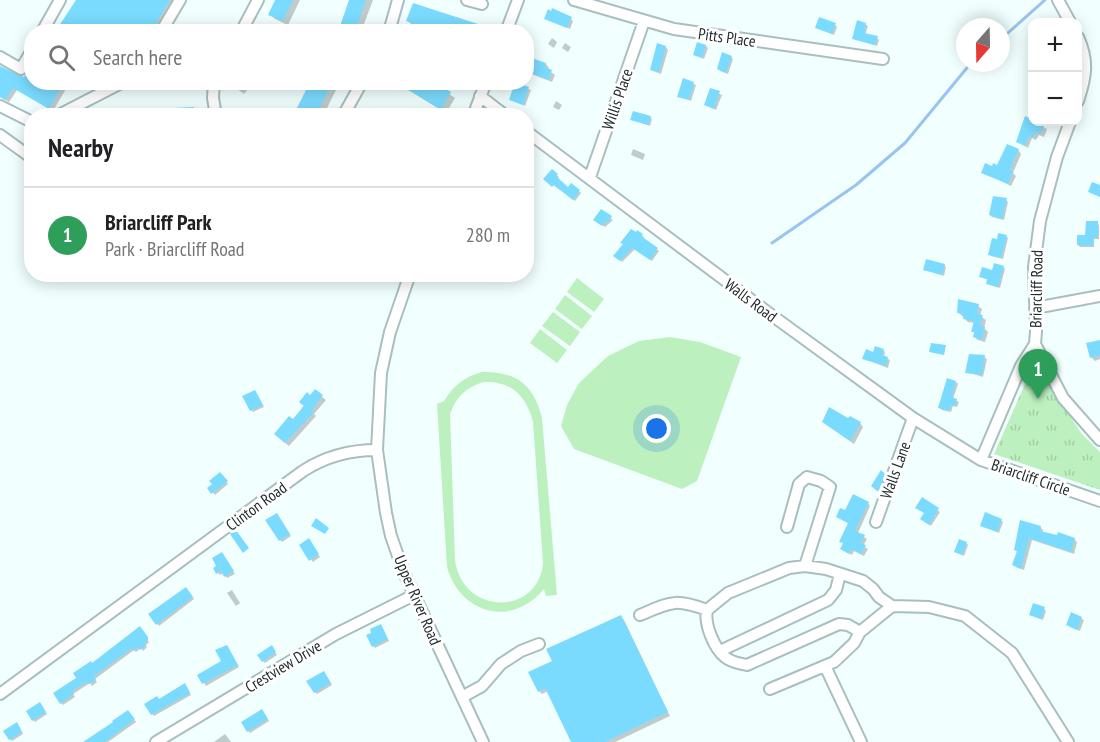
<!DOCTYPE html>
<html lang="en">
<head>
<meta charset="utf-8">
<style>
	body { margin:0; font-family:"PT Sans Narrow",sans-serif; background:#f6f6f6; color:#202124 }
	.controls { position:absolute; right:18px; top:18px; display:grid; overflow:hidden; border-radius:12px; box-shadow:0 3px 15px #0003 }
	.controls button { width:54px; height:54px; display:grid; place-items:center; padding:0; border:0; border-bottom:2px solid #e0e0e0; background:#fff; color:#202124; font:30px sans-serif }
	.compass { position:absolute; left:956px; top:18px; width:54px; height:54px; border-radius:50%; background:#fff; box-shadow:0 3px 15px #0003; rotate:200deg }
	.you { position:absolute; left:657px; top:429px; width:21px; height:21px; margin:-15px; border:4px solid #fff; border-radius:50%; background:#1a73e8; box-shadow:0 0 0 9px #1a73e833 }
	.badge { display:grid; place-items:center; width:39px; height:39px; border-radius:50%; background:#db2777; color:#fff; font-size:20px; font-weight:700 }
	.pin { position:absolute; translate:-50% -50px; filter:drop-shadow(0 2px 3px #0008) }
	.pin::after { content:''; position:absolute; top:32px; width:21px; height:18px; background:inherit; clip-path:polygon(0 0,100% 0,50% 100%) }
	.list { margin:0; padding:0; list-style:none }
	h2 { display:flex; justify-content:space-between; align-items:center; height:78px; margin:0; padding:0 24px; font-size:26px }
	h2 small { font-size:20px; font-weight:400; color:#757577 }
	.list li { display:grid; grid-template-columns:39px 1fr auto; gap:18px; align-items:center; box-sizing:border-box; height:96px; padding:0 24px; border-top:2px solid #e0e0e0 }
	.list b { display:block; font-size:22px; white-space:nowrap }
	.list p { margin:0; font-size:20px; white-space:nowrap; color:#757577 }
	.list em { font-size:20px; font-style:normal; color:#757577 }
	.icon { flex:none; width:33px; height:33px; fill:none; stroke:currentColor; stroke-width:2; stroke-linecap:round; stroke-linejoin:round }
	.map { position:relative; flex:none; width:1100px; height:742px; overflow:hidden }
	.search { position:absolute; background:#fff; box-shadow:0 3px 15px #0003; left:24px; top:24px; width:510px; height:66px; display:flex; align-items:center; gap:15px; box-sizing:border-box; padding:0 21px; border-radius:24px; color:#757577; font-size:22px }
	.panel { position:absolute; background:#fff; box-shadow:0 3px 15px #0003; left:24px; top:108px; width:510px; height:174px; border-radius:24px }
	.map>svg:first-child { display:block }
	.park { fill:url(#park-tufts) }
	.pitch { fill:#bdf0bf; fill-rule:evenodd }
	.shadow { fill:#0003 }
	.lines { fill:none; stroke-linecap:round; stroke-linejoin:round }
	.stream { stroke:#99c4f0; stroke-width:3 }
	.building { fill:#7bdbff }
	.minor-casing { stroke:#a8bfc0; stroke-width:14 }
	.minor { stroke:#fff; stroke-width:10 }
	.labels { text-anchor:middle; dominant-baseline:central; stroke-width:6; stroke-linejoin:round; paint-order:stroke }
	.street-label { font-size:16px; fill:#232c2c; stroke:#fff }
</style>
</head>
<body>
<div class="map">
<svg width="1100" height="742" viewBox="0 0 1100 742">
	<defs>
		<pattern id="park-tufts" width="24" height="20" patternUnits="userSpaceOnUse" patternTransform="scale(1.5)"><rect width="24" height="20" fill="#bdf0bf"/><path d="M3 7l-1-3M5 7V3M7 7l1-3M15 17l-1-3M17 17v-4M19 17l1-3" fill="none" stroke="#a2cea4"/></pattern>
	</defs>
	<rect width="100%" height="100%" fill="#f1ffff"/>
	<path class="park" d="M 1034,364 L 1082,434 L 1100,452 L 1100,490 L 994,454 Z"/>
	<path class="pitch" d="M 577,278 L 604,299 L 594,312 L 567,292 Z
		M 565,295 L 592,316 L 582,329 L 555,309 Z
		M 553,312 L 580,332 L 570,346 L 542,326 Z
		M 540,329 L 567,350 L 557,363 L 530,343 Z
		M 670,337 L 700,342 L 741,357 L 697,481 L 682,489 L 574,449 L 561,426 L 567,405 L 579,383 L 608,356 L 639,341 Z
		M 482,372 C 516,371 534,385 542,418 L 557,595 L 546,596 L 544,589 C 512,628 460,614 447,567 L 437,404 L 444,401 C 453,386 464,377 482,372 ZM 484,382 C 512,381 526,396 533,422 L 543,563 C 538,617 462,615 455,560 L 450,414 C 456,397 466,387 484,382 Z"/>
	<path class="shadow" d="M 78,0 L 175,0 L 156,32 L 57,32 Z
		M 277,0 L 300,0 L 288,25 L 275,19 L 270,14 Z
		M 350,0 L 373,0 L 361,32 L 339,32 Z
		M 571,19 L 573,21 L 570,29 L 548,20 Z
		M 408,21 L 477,25 L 482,30 L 430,32 L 413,26 Z
		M 865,24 L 868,26 L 865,35 L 877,38 L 879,40 L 877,46 L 854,39 Z
		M 835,25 L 837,27 L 834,35 L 817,27 Z
		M 264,26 L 271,32 L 260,32 Z
		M 552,38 L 557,42 L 554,48 L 548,44 Z
		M 565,43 L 571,47 L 568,52 L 562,48 Z
		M 706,46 L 708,48 L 704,59 L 694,55 Z
		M 666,47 L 668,50 L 661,74 L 653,71 L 651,69 Z
		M 731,57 L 733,59 L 728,74 L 720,71 L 718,69 Z
		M 526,61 L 546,64 L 549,68 L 548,70 L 555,75 L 552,82 L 526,72 Z
		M 0,67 L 32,82 L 70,82 L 53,111 L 17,90 L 9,102 L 0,97 Z
		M 684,80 L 696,85 L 691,101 L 679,96 Z
		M 228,82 L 253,82 L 244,94 Z
		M 312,82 L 340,82 L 323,116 L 296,116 Z
		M 395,82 L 432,82 L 455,98 L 446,113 Z
		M 517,84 L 531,90 L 525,106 L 511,100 Z
		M 711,90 L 722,95 L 716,110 L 706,105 Z
		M 556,101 L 562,105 L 559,110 L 553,107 Z
		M 650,117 L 652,119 L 650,126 L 632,119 Z
		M 1026,118 L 1047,129 L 1044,137 L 1039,135 L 1036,140 L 1032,138 L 1028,148 L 1017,141 Z
		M 633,149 L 645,154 L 643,160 L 631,155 Z
		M 1018,150 L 1021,154 L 1013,173 L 1016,176 L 1011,186 L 983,172 L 998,167 Z
		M 552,171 L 559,177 L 557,179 L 568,189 L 571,185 L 581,193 L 575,201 L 545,179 Z
		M 1006,200 L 1008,202 L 1004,220 L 992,217 L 990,215 Z
		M 601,211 L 613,220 L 605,227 L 597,222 Z
		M 1097,223 L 1099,225 L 1099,239 L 1094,239 L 1094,247 L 1080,247 L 1078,245 Z
		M 638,232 L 644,237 L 643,239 L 659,251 L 652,261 L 635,249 L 622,262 L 615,255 Z
		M 1006,236 L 1008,238 L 1003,259 L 991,256 L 989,254 L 998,241 Z
		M 944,265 L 946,267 L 944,276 L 925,270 Z
		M 1003,267 L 1005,269 L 1000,288 L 990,285 L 988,283 L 989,280 L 981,277 Z
		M 373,274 L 388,274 L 386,280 Z
		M 978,306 L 982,309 L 980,316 L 986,320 L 984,328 L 988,332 L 985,342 L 978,340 L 974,337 L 975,334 L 973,331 L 975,323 L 968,322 L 958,312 Z
		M 1100,341 L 1100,359 L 1095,361 L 1091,357 Z
		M 883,350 L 885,352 L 884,357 L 890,360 L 888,368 L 864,359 Z
		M 984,357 L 987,359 L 983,377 L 967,372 Z
		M 956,382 L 958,384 L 953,399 L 959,402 L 957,407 L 953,406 L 951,412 L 942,410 L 940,408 Z
		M 315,391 L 326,400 L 314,414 L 316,416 L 289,446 L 279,438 Z
		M 257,394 L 264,407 L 253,412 L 251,410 Z
		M 849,420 L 860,423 L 863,427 L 854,444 L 827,425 Z
		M 881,473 L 886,477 L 879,492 L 873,486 Z
		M 220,474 L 228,484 L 215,495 L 209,488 Z
		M 922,499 L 940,512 L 931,526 L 924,521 L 925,514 Z
		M 868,503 L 870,506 L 858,533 L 867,539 L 863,546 L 868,549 L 864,556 L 854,551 L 852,555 L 842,549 L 844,544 L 841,541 L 849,524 L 838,517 Z
		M 278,517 L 291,536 L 282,542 L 280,540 Z
		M 1001,520 L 1003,522 L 999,533 L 981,525 Z
		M 1040,527 L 1043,530 L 1042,533 L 1074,539 L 1077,542 L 1074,554 L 1032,540 L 1024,570 L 1016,567 L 1013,564 L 1018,552 L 1015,550 Z
		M 311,542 L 320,557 L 313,562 L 301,546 Z
		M 966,543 L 968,545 L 964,556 L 956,552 Z
		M 224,556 L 235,574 L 227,578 L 223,573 L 220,575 L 218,573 Z
		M 186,589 L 194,599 L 159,626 L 150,614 Z
		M 232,590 L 240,603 L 236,606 L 227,593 Z
		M 1044,609 L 1046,611 L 1043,620 L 1030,615 Z
		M 621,617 L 624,620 L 670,716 L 615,742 L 573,742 L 548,691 L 542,694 L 539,691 L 554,662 Z
		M 1081,618 L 1084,620 L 1080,631 L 1070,627 Z
		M 381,625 L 389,641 L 375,648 L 373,646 L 373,633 Z
		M 141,630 L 149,642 L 146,645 L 147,647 L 143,651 L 141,648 L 136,652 L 134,650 L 95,679 L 97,682 L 92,686 L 90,683 L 73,694 L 75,697 L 63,705 L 61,703 L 78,678 L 92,665 Z
		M 229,649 L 239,667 L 206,686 L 199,676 L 223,661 Z
		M 273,649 L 277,655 L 265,663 L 263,661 Z
		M 324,672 L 332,685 L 317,694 L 315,692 Z
		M 187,687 L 191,695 L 154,716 L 152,714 L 159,700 Z
		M 42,706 L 47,714 L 35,722 L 33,720 Z
		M 264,713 L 269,721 L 250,733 L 248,731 Z
		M 130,714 L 136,722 L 108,742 L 87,742 Z
		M 19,726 L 23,734 L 12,741 L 10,739 Z
		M 225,734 L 231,742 L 214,742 Z"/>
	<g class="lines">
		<path class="stream" d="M 1001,39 L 1045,0
			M 772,243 L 856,185 L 905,143 L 971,63"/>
	</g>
	<path class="building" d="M 76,0 L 170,0 L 151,32 L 55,32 Z
		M 275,0 L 293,0 L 283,21 L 268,15 Z
		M 349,0 L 366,0 L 355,32 L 338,32 Z
		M 413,3 L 478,24 L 475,32 L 437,32 L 406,21 Z
		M 552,8 L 572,17 L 567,28 L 544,19 L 548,9 L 551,11 Z
		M 819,17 L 836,23 L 832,34 L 815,28 Z
		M 857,20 L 866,23 L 864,33 L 878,36 L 875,45 L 852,39 Z
		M 697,42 L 706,45 L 702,58 L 693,55 Z
		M 657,43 L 666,46 L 659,72 L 650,70 Z
		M 722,52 L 732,56 L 726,73 L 717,69 Z
		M 526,56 L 546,63 L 545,67 L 552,70 L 549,80 L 526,71 Z
		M 0,66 L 24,77 L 32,66 L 32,82 L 64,82 L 49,109 L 13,88 L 5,100 L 0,97 Z
		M 683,78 L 694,82 L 689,100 L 677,97 Z
		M 310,82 L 333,82 L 315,116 L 293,116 Z
		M 396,82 L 435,82 L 451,92 L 441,110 Z
		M 515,82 L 529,87 L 523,105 L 509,100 Z
		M 710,88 L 720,91 L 714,109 L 704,105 Z
		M 194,107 L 194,116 L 176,116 L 175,108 Z
		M 633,111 L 651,116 L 648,125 L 630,120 Z
		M 1025,116 L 1032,119 L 1032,122 L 1045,124 L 1040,134 L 1035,132 L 1033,138 L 1029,136 L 1025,146 L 1016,142 Z
		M 1007,144 L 1019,149 L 1010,170 L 1013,172 L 1008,184 L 981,173 L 985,163 L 992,166 L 993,163 L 997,165 Z
		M 552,169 L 558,174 L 556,176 L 568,187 L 571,183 L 580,190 L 573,200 L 554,185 L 552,187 L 543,179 Z
		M 1092,182 L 1100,185 L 1100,197 L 1088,192 Z
		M 993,196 L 1007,198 L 1002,219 L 989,215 Z
		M 601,209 L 612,216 L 608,223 L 606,221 L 602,226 L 593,220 Z
		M 1086,221 L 1098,221 L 1098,237 L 1093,237 L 1093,246 L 1077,245 L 1077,235 L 1085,235 Z
		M 631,229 L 636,232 L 637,230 L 643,234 L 641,236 L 658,248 L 650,260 L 632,248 L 620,261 L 613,256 L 623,244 L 620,243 Z
		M 998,233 L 1007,235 L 1001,258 L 988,255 L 992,238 L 997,239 Z
		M 926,259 L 945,264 L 942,275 L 923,270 Z
		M 994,263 L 1004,266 L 998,287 L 986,284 L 987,279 L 979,277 L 982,267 L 992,270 Z
		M 958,299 L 979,304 L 977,314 L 983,315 L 980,326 L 985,327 L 982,340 L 973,337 L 974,332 L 971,332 L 974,321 L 963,319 L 964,314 L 957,313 Z
		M 1100,340 L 1100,355 L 1090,358 L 1086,343 Z
		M 931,343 L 946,345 L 944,355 L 929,352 Z
		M 875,346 L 884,349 L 882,355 L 888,357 L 886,366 L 862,359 L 866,349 L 873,352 Z
		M 969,354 L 985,355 L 982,375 L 965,373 Z
		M 947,378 L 956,381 L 952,397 L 957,399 L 955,406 L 951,405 L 949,411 L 938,408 Z
		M 315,389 L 323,395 L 312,410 L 314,412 L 285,443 L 274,434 L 289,416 L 293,419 L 304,406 L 299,402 L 307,392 L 310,395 Z
		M 255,390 L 263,405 L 250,411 L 242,396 Z
		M 829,407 L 848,418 L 850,416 L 861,422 L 850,441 L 822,422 Z
		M 881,470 L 885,474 L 881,486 L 877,491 L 871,486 Z
		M 220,472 L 228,481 L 211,494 L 207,488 L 212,484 L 209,481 Z
		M 853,494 L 869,502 L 855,531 L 865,535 L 861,543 L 866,545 L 861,554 L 851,549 L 849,554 L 840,549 L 843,543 L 839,542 L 848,523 L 836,517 L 840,508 L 845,510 Z
		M 922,497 L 939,508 L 929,525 L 920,519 L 924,513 L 915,508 Z
		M 985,512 L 1002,519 L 997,532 L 980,526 Z
		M 277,513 L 290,534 L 279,541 L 265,520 Z
		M 316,518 L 329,528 L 325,534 L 311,526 Z
		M 1020,520 L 1041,526 L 1040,531 L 1057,535 L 1058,532 L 1075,538 L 1071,552 L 1029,538 L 1021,569 L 1012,565 L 1017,551 L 1014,550 Z
		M 236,530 L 249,548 L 243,553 L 230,534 Z
		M 309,538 L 319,554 L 309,561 L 299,545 Z
		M 959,539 L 967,542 L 962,555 L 954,552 Z
		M 222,552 L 234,571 L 224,577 L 221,571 L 216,574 L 213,568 L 216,566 L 212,558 Z
		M 186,587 L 193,597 L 156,625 L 148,614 Z
		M 1033,603 L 1045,607 L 1041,619 L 1029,615 Z
		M 1071,612 L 1082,617 L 1077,630 L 1066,625 Z
		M 621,615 L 668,712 L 605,742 L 571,742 L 545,688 L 538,692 L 528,672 L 552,661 L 546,649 Z
		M 381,624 L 388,639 L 372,647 L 366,635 L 371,633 L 370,629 Z
		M 140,626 L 148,637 L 148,640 L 145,642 L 146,645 L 140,650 L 138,647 L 133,651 L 131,649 L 94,676 L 96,680 L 89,684 L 87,682 L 72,691 L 74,694 L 60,704 L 53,693 L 76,678 L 73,673 L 91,661 L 92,663 Z
		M 227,645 L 238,665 L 202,684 L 197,675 L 221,661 L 215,650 Z
		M 272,645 L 276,652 L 262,662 L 257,655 Z
		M 324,671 L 331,683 L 314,693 L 306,681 Z
		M 185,683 L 190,693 L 151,715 L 144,704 L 157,696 L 159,699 Z
		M 40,702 L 46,712 L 32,721 L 26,711 Z
		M 262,709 L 268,719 L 247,732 L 241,722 Z
		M 128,710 L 135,719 L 109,739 L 104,742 L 83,742 L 113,722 L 112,721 Z
		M 17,722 L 22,732 L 9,740 L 3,731 Z"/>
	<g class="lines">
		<defs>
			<path id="minor" d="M 467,0 L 482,4
				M 574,0 L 674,29 L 883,59
				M 1058,0 L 1070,22
				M 42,32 L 60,0
				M 161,32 L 180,0
				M 241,32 L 258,0
				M 389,32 L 398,0
				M 506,32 L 518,0
				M 1078,37 C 1089,61 1086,77 1078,101
				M 0,57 L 21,69 L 32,50
				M 214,82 L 213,98 L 216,116
				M 480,96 L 506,116
				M 0,106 L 32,122
				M 57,116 L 123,82
				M 343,116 L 362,82
				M 473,116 L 486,82
				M 1070,122 L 1057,157 L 1040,221 L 1034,267 L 1036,331 L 1035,344 L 1063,398 L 1100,440
				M 526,131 L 770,314 L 913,418 L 981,460 L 1100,501
				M 0,135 L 32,158
				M 590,177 L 644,21
				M 410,274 L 390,332 L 381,373 L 377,450 L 386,513 L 391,536 L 404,573 L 483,742
				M 1035,308 L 1100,296
				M 981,460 L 1021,366 L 1035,344
				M 876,522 L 913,418
				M 787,527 L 799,484 L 807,477 L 821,481 L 830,487 L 805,566
				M 707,610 C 704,624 714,648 725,657 C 732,663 739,663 747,665 L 839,624 L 848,625 L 860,632
				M 640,615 C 671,602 674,598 707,610 L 728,593 L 789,568 L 805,566 L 826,569 L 863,581 L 873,589 L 879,597 L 892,606 L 929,607 L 965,616 L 1012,653 L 1068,742
				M 720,651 L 828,600 L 836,590 L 840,574
				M 825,666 L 861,742
				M 770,689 L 834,662 L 854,643 L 860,632 L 892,606
				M 0,694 L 303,471 C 326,456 350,450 377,450
				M 462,697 L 482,686 L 501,664 L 521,651 L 539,644
				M 156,742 L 336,634 L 414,595"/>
		</defs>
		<use href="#minor" class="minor-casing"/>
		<use href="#minor" class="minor"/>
	</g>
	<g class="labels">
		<g class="street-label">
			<text transform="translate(727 37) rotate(8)">Pitts Place</text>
			<text transform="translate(617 99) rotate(-71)">Willis Place</text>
			<text transform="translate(1036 289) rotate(-89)">Briarcliff Road</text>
			<text transform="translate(751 300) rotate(37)">Walls Road</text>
			<text transform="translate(895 470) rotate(-70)">Walls Lane</text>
			<text transform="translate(1031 477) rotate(19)">Briarcliff Circle</text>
			<text transform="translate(256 506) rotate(-36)">Clinton Road</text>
			<text transform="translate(418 600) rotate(67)">Upper River Road</text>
			<text transform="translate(283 666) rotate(-31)">Crestview Drive</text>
		</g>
	</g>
</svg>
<div class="controls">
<button>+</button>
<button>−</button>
</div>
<svg class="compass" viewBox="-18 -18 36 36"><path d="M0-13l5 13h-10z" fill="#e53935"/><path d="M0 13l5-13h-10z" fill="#757577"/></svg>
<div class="you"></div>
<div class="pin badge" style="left:1038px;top:399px;background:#2e9e5b">1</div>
<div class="search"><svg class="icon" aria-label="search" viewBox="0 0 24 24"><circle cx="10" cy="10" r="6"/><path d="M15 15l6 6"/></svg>Search here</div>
<section class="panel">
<h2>Nearby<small></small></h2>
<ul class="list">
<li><span class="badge" style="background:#2e9e5b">1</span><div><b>Briarcliff Park</b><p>Park · Briarcliff Road</p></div><em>280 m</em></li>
</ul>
</section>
</div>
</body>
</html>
